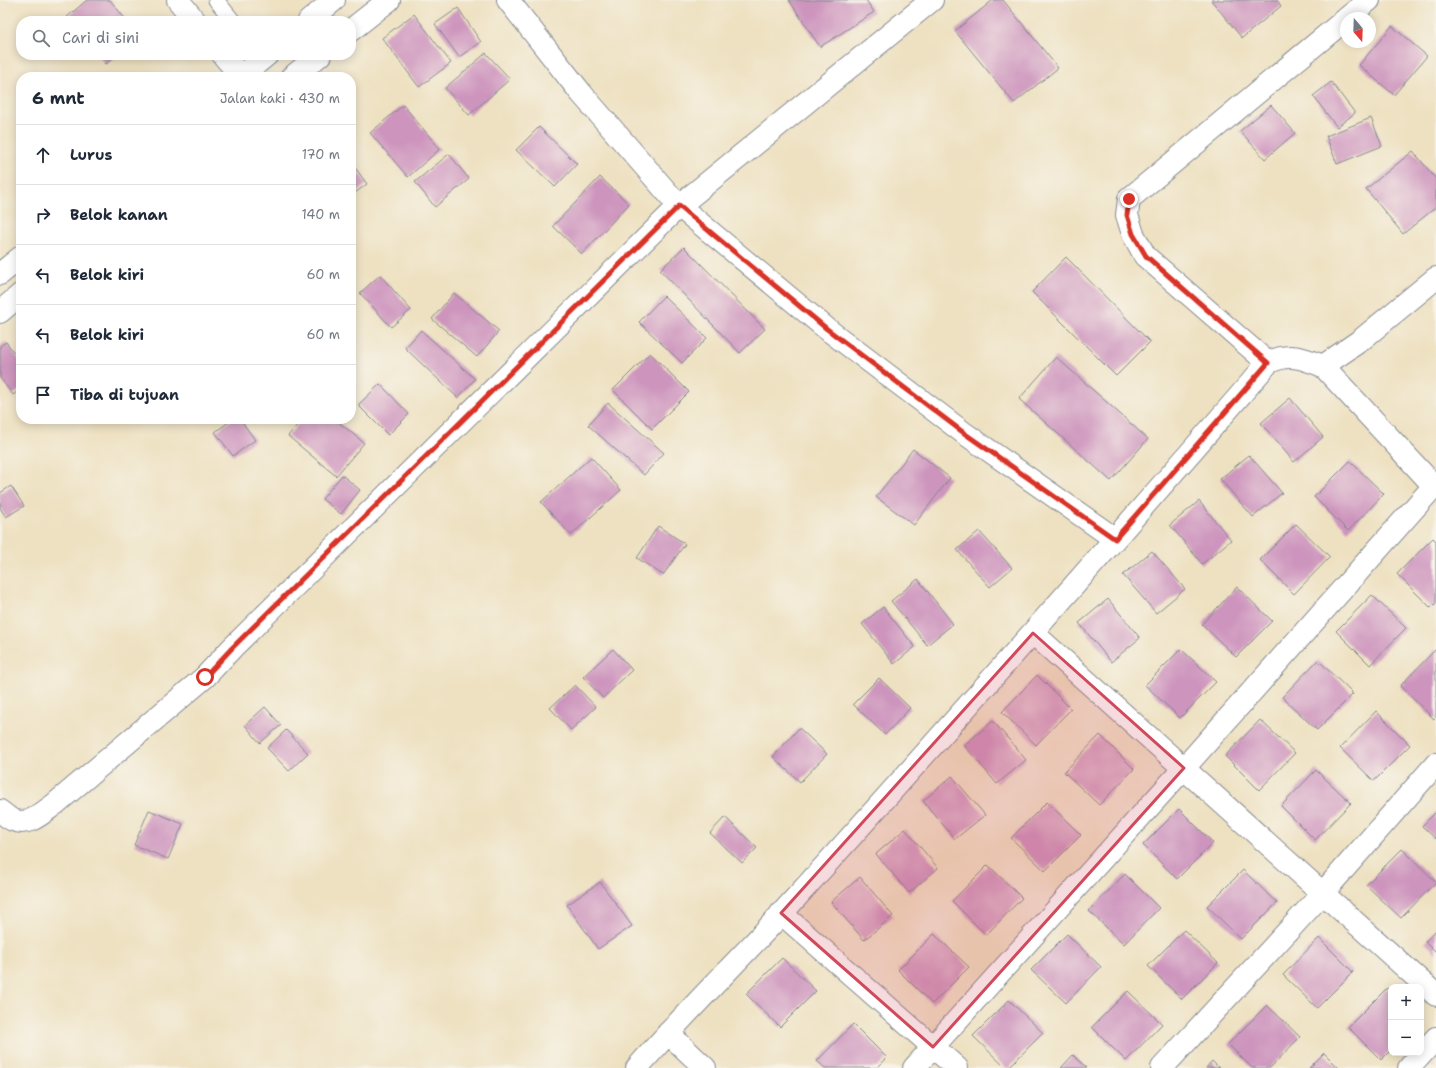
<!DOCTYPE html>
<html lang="id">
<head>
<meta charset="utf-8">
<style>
	body { margin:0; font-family:"Shantell Sans",sans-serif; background:#f2f2f3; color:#1f2937 }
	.controls { position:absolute; right:12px; bottom:12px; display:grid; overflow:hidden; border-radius:8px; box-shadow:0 2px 10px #0003 }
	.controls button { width:36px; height:36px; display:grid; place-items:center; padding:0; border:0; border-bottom:1px solid #e0e1e3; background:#fff; color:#1f2937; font:20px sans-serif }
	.compass { position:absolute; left:1340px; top:12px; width:36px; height:36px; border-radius:50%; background:#fff; box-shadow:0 2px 10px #0003; rotate:161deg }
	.stop { position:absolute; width:12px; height:12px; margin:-9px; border:3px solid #d93025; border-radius:50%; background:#fff }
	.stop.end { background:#d93025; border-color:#fff; box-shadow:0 1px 4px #0008 }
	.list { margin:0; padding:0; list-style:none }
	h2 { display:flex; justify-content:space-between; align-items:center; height:52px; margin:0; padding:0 16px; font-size:17px }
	h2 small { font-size:13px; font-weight:400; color:#747a83 }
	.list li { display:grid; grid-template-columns:26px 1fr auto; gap:12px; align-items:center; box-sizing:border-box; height:60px; padding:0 16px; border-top:1px solid #e0e1e3 }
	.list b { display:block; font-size:15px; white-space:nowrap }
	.list em { font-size:13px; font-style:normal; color:#747a83 }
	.icon { flex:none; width:22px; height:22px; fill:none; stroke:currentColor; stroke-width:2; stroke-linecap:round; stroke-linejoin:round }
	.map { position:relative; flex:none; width:1436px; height:1068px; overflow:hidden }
	.search { position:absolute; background:#fff; box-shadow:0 2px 10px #0003; left:16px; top:16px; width:340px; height:44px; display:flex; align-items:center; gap:10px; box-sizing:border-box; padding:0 14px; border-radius:16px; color:#747a83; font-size:15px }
	.panel { position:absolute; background:#fff; box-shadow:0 2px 10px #0003; left:16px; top:72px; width:340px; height:352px; border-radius:16px }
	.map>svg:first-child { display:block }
	.building { fill:#cd94bd }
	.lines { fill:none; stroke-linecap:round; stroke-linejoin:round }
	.lane-casing { stroke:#848890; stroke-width:17 }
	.street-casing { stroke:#848890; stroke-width:24 }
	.highway-casing { stroke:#848890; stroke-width:24 }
	.lane { stroke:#fff; stroke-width:15 }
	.street { stroke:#fff; stroke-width:22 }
	.highway { stroke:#fff; stroke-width:22 }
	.route { stroke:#d93025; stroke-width:5 }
	.marked { fill:#d1495b; fill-opacity:0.2; stroke:#d1495b; stroke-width:3; stroke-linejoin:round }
</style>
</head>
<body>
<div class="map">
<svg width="1436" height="1068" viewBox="0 0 1436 1068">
	<rect width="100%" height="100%" fill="#f7f3e8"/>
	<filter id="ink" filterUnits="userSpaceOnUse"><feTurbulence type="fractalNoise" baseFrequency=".025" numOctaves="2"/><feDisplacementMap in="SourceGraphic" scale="8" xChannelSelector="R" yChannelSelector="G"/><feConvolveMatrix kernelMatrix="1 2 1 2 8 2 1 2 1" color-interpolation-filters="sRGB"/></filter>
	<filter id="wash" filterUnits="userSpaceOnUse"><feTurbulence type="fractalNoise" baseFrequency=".012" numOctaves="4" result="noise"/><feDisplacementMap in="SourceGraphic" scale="16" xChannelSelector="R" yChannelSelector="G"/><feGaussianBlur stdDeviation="0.9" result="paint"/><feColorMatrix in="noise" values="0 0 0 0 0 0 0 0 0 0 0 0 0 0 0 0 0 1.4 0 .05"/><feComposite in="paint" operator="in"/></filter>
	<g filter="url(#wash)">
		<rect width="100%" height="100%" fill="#eee1c1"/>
		<g id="blocks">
			<path class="building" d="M 87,0 L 110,0 L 127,21 L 71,21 L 67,17 Z
				M 789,0 L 866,0 L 874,12 L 820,47 Z
				M 993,0 L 1003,0 L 1058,68 L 1014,103 L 955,31 Z
				M 1211,0 L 1277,0 L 1281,6 L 1242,38 Z
				M 458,8 L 481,42 L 459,57 L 435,24 Z
				M 414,14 L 451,63 L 419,87 L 382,38 Z
				M 1392,26 L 1427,56 L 1394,95 L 1359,65 Z
				M 486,53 L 510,79 L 469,115 L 445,88 Z
				M 99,55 L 117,55 L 106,64 Z
				M 1331,82 L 1355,113 L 1337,127 L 1313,96 Z
				M 403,105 L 440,149 L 408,177 L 370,133 Z
				M 1271,105 L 1295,133 L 1265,159 L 1240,131 Z
				M 1371,118 L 1382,146 L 1337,164 L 1326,136 Z
				M 539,127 L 577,164 L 555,187 L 516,150 Z
				M 1413,151 L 1436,179 L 1436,207 L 1403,234 L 1366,189 Z
				M 449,154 L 469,179 L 435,207 L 415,182 Z
				M 351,162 L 367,184 L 351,196 Z
				M 600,177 L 629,204 L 582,254 L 553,226 Z
				M 684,247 L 765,329 L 740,353 L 660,270 Z
				M 1066,257 L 1150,342 L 1116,376 L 1032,292 Z
				M 380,275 L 411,310 L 391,327 L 360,293 Z
				M 454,293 L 499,331 L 477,357 L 432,319 Z
				M 664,296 L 707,338 L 682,363 L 639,322 Z
				M 421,330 L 475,379 L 458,398 L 405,348 Z
				M 6,342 L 21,362 L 21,389 L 13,395 L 0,378 L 0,346 Z
				M 650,353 L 689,392 L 652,429 L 613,390 Z
				M 1056,357 L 1148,439 L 1111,481 L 1019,399 Z
				M 380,384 L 409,414 L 388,435 L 358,405 Z
				M 1290,398 L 1323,437 L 1294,462 L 1261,423 Z
				M 608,403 L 664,453 L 644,475 L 588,425 Z
				M 233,419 L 240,419 L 255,440 L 233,456 L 215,432 Z
				M 302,419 L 335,419 L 364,443 L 336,476 L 288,436 Z
				M 913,449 L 950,478 L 914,525 L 876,497 Z
				M 1249,455 L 1282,493 L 1253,517 L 1220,479 Z
				M 591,457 L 621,490 L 571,535 L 541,502 Z
				M 1350,461 L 1384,494 L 1348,531 L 1314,497 Z
				M 342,475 L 360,490 L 341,514 L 322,499 Z
				M 11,486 L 24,506 L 6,517 L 0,508 L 0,493 Z
				M 1199,501 L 1231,540 L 1202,564 L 1170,525 Z
				M 1296,524 L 1330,557 L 1294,594 L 1260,560 Z
				M 658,526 L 685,544 L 663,575 L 637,558 Z
				M 979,531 L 1012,568 L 990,587 L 957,550 Z
				M 1433,538 L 1436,541 L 1436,603 L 1431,608 L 1397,574 Z
				M 1152,551 L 1185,589 L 1156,613 L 1123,575 Z
				M 918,579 L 953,624 L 927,645 L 891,601 Z
				M 1237,587 L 1272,621 L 1236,657 L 1202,624 Z
				M 1372,595 L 1406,628 L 1370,665 L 1336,631 Z
				M 1108,599 L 1140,638 L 1111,662 L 1079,623 Z
				M 883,607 L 915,647 L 894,664 L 862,624 Z
				M 613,649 L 632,670 L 603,698 L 583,677 Z
				M 1181,649 L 1216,682 L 1180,718 L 1145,685 Z
				M 1436,649 L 1436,717 L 1434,719 L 1400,686 Z
				M 1318,660 L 1353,694 L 1317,730 L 1282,697 Z
				M 1037,675 L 1071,709 L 1036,745 L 1002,712 Z
				M 879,678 L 910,708 L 885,735 L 853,704 Z
				M 575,685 L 596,707 L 571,730 L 550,708 Z
				M 265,707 L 281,725 L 260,743 L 245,725 Z
				M 1376,711 L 1410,745 L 1374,781 L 1340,748 Z
				M 1260,720 L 1295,753 L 1259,790 L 1225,756 Z
				M 993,721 L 1026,760 L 997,784 L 964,745 Z
				M 799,728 L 827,754 L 800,782 L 773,757 Z
				M 286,730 L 308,753 L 289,771 L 267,748 Z
				M 1100,735 L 1134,769 L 1099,805 L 1064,772 Z
				M 1316,770 L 1351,803 L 1315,840 L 1281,806 Z
				M 952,776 L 985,815 L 955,839 L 923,801 Z
				M 1047,802 L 1081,835 L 1045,871 L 1011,838 Z
				M 1179,809 L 1213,843 L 1177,879 L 1143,845 Z
				M 149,810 L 183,824 L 168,859 L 134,845 Z
				M 1436,812 L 1436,839 L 1422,826 Z
				M 725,817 L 757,848 L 742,863 L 710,833 Z
				M 905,829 L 938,868 L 909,893 L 876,854 Z
				M 1402,849 L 1436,882 L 1401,918 L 1366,885 Z
				M 988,865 L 1022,898 L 986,935 L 952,901 Z
				M 1243,870 L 1277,903 L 1241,939 L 1207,906 Z
				M 1125,874 L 1159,908 L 1124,944 L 1089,911 Z
				M 860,877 L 893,916 L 864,940 L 831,902 Z
				M 600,882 L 632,926 L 598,949 L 567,905 Z
				M 1184,930 L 1218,963 L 1182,999 L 1148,966 Z
				M 1436,930 L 1436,953 L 1425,942 Z
				M 934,934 L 969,967 L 932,1004 L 898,970 Z
				M 1067,934 L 1101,967 L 1066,1003 L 1031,970 Z
				M 1319,938 L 1353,972 L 1317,1008 L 1283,975 Z
				M 782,958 L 816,991 L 780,1027 L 746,994 Z
				M 1387,988 L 1391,992 L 1391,1050 L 1381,1060 L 1348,1027 Z
				M 1128,991 L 1162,1024 L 1126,1061 L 1092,1027 Z
				M 1009,1000 L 1043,1033 L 1008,1068 L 1006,1068 L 973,1036 Z
				M 1267,1005 L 1300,1037 L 1270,1068 L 1252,1068 L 1228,1044 Z
				M 853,1024 L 887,1058 L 877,1068 L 825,1068 L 817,1061 Z
				M 1324,1053 L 1339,1068 L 1309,1068 Z
				M 1073,1055 L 1087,1068 L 1061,1068 Z
				M 1212,1061 L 1219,1068 L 1206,1068 Z"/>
		</g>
	</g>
	<g filter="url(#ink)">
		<use href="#blocks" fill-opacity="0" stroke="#848890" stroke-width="1"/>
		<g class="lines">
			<defs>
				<path id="lane" d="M 216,0 L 233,21"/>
				<path id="street" d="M 178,0 L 195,21
					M 508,0 L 581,93 L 679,206 L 827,329 L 964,433 L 1115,539
					M 1347,18 L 1369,0
					M 223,55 L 241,76
					M 1268,363 L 1145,256 L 1133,234 L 1127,215 L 1129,199 L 1346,19
					M 1323,366 L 1361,340 L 1436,278
					M 1033,633 L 1436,995
					M 0,811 C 4,814 8,818 13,820 C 29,827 42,813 55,804 L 205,677 L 232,648 L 679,206 L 932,0
					M 781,913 L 957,1068
					M 668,1033 L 705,1068
					M 637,1068 C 684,1014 735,964 783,912 C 947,731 1108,548 1268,363 C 1288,352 1303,358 1323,366 L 1436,488
					M 914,1068 L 1184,768 L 1434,486
					M 1162,1068 L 1322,894 L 1436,764
					M 1409,1068 L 1436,1038"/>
				<path id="highway" d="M 309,21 L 334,0
					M 351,30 L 389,0
					M 240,77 L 267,55
					M 292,77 L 320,55
					M 0,274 L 21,257
					M 0,312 L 21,294"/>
			</defs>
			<use href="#lane" class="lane-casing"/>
			<use href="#street" class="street-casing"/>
			<use href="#highway" class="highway-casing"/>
			<use href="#lane" class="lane"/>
			<use href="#street" class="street"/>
			<use href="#highway" class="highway"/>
		</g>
	</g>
	<g class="lines" filter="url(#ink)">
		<path class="route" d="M 205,677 L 232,648 L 679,206 L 827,329 L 964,433 L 1115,539 L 1268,363 L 1146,256 L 1133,234 L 1127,215 L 1129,199"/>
	</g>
	<path class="marked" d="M 1033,633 L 1184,768 L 933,1047 L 781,913 Z"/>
</svg>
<div class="controls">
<button>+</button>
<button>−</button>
</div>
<svg class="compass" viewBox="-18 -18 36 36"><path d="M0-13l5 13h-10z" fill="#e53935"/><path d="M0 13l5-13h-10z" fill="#747a83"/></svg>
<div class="stop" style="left:205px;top:677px"></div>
<div class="stop end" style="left:1129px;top:199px"></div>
<div class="search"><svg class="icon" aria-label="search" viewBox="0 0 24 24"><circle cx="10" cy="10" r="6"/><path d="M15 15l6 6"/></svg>Cari di sini</div>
<section class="panel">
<h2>6 mnt<small>Jalan kaki · 430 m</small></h2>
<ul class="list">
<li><svg class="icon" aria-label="ahead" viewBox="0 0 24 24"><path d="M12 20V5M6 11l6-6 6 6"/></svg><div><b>Lurus</b></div><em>170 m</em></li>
<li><svg class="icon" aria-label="right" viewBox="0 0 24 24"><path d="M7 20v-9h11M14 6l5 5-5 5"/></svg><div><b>Belok kanan</b></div><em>140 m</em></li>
<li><svg class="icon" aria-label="left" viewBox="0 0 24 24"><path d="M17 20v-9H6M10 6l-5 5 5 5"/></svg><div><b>Belok kiri</b></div><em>60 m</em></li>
<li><svg class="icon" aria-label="left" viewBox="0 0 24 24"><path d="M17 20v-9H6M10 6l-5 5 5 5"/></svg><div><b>Belok kiri</b></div><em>60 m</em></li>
<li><svg class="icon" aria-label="arrive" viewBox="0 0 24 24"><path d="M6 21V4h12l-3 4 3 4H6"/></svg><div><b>Tiba di tujuan</b></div></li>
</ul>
</section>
</div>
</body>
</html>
